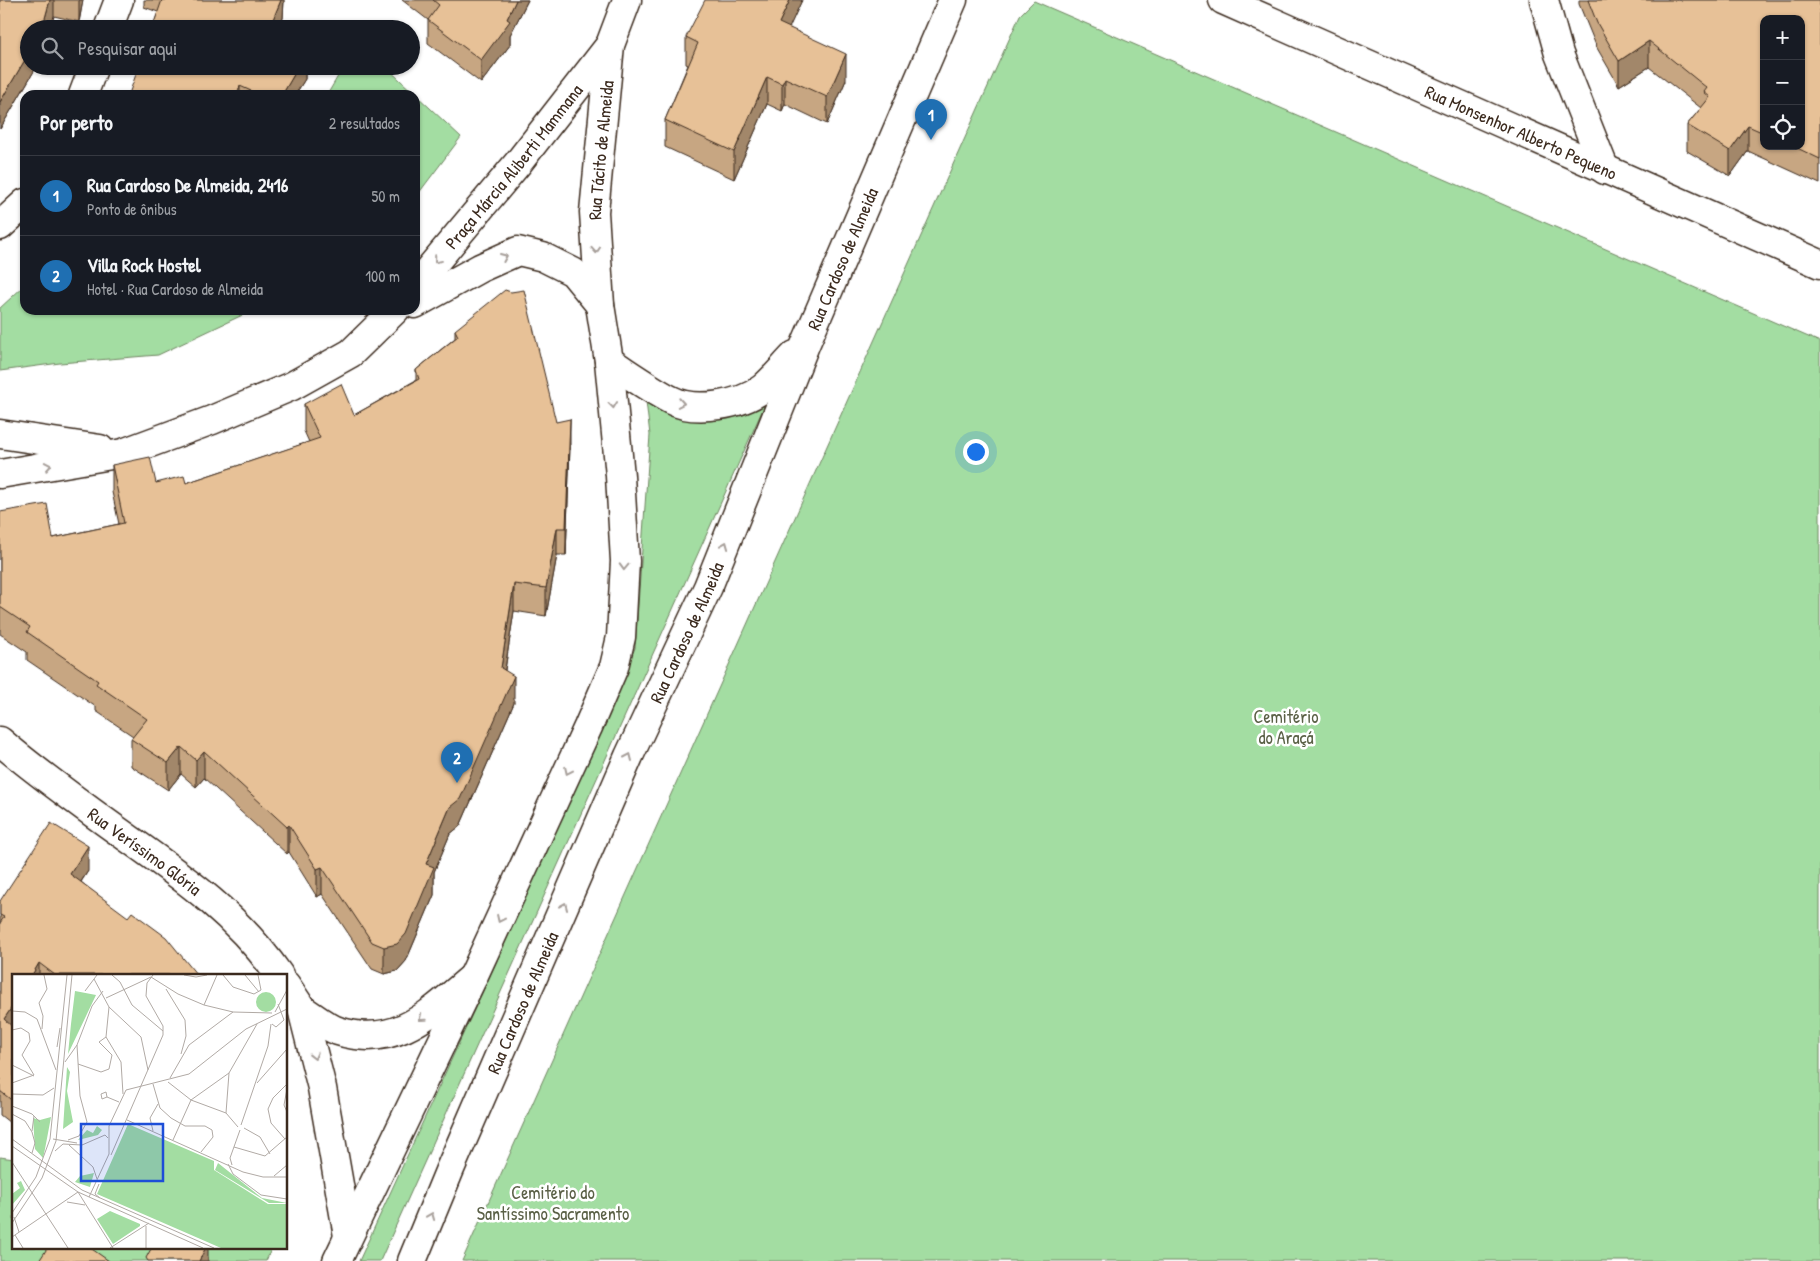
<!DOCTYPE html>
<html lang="pt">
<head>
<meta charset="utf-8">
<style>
	body { margin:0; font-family:"Patrick Hand",sans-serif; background:#20242c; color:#f1f3f6 }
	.controls { position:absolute; right:15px; top:15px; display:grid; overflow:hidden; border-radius:10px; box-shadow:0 1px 4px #0004 }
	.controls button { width:45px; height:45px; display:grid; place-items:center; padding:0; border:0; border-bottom:1px solid #363941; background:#171b24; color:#f1f3f6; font:25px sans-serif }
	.you { position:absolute; left:975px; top:451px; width:18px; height:18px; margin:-12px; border:4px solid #fff; border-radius:50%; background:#1a73e8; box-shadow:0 0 0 8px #1a73e833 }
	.badge { display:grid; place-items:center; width:32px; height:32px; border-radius:50%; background:#1f6fb2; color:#fff; font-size:16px; font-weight:700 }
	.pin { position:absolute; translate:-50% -41px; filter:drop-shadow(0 1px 2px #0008) }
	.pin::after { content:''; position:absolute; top:26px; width:18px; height:15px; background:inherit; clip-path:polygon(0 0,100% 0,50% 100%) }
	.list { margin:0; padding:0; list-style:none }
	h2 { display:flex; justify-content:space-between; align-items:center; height:65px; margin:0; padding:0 20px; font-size:21px }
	h2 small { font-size:16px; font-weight:400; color:#9ea1a6 }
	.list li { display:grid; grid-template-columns:32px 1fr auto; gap:15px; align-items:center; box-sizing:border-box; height:80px; padding:0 20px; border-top:1px solid #363941 }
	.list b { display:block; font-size:19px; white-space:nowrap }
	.list p { margin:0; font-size:16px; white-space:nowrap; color:#9ea1a6 }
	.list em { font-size:16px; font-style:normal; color:#9ea1a6 }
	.icon { flex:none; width:28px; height:28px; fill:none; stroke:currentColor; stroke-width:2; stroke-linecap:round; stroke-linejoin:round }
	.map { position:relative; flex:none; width:1820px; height:1261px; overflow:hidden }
	.search { position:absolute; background:#171b24; box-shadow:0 1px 4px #0004; left:20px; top:20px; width:400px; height:55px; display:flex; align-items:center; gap:12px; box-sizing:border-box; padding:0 18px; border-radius:28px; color:#9ea1a6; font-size:19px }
	.panel { position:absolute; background:#171b24; box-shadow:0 1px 4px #0004; left:20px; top:90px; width:400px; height:225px; border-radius:15px }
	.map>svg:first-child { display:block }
	.green { fill:#a3dda2; stroke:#6f8460 }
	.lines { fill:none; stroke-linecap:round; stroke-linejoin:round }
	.minor-casing { stroke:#3b2a1e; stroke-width:31 }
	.major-casing { stroke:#3b2a1e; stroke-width:31 }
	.minor { stroke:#fff; stroke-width:28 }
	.major { stroke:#fff; stroke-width:28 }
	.wall { fill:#c7a682; stroke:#3b2a1e; fill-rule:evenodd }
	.shaded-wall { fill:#a2876a; stroke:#3b2a1e }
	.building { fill:#e7c197; stroke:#3b2a1e }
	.oneway { stroke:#a79f9a }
	.labels { text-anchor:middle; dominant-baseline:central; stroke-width:5; stroke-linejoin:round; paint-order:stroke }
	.street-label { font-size:18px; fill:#3b2a1e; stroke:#fff }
	.park-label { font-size:18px; fill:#5a6046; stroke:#fff }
	.inset-road { fill:none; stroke:#b1aaa5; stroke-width:1 }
	.view { fill:#1d4ed8; fill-opacity:0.15; stroke:#1d4ed8; stroke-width:2.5 }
	.inset-edge { fill:none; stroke:#3b2a1e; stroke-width:2.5 }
</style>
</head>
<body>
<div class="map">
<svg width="1820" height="1261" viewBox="0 0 1820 1261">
	<rect width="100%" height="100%" fill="#fff"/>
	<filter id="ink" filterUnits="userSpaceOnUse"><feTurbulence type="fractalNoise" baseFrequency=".02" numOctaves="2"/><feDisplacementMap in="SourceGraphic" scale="10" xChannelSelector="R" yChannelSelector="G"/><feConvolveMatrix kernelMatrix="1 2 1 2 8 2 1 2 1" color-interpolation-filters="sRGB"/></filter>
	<g filter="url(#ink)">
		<path class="green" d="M 1034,1 L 1820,342 L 1820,1261 L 462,1261 L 1020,15 Z
			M 344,66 L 385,66 L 461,137 L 415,198 L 415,95 L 327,95 Z
			M 25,285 L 25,310 L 253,310 L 158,355 L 60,363 L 0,371 L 0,308 Z
			M 644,384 L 682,410 L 771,391 L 380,1261 L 359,1261 L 547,851 L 635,648 L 650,435 Z
			M 0,1157 L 14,1159 L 14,1247 L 272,1247 L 266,1261 L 0,1261 Z"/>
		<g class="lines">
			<defs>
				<g id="minor">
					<path id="s1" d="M 1223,0 L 1820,264"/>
					<path d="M 1544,0 L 1559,54 L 1605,170"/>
					<path d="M 108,29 L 119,0"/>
					<path d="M 83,95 L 94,66"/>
					<path d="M 0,226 L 25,203"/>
					<path id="s2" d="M 0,741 C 30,767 62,790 93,813 C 161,863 230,904 279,975"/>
					<path d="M 286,985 L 302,1009 L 322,1088 L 348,1236"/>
					<path d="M 302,1009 C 313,1016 326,1027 338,1031 C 397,1050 432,1011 473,977"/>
				</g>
				<g id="major">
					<path id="s3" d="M 415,286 L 518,163 L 610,45"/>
					<path d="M 415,304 L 480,268 L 518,251 L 543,257 L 573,272 L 600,305"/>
					<path d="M 609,361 C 629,374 650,389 671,400 C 695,413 742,405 763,388 C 774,379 784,366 795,355"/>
					<path d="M 0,434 L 100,449"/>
					<path d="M 0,474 L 123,453 L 212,420 L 292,386 L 351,353 L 395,310"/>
					<path id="s4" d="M 337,1261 L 473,977 L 588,727 L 614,667 L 621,637 L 625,561 L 620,476 L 609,361 L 600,305 L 594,212 L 610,45 L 627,0"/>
					<path id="s5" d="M 412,1261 L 450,1169 L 629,756 L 708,587 L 805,345 L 953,0"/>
				</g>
			</defs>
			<use href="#minor" class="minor-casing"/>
			<use href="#major" class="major-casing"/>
			<use href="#minor" class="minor"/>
			<use href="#major" class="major"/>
		</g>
		<path class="wall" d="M 0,0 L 83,0 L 79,22 L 54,16 L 50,29 L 29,29 L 29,66 L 37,66 L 0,129 Z
			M 144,0 L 284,0 L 283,18 L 279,29 L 152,29 L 158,12 L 144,7 Z
			M 402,0 L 528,0 L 510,35 L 510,45 L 481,83 L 428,43 L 428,20 Z
			M 802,0 L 789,27 L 846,80 L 827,124 L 785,104 L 782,111 L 767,104 L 734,179 L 665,147 L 665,120 L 688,65 L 686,64 L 686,37 Z
			M 1579,0 L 1820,0 L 1820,184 L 1748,151 L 1730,176 L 1687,151 L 1687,125 L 1701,108 L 1649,67 L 1619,86 L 1597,48 L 1579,4 ZM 1764,19 L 1801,146 L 1764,146 Z
			M 305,66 L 305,79 L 295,95 L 129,95 L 129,94 Z
			M 455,330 L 556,422 L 570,446 L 566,555 L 557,555 L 546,616 L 514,611 L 505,670 L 514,703 L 460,826 L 450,834 L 434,872 L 434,895 L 406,961 L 397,971 L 384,974 L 372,969 L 322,894 L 317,897 L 289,852 L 287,854 L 204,778 L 196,787 L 181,774 L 168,790 L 131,766 L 131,739 L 133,736 L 96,711 L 96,707 L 27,660 L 27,652 L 0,634 L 0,512 L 53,538 L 119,524 L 112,492 L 112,465 L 156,483 L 186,483 L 309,442 L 304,431 L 304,404 L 354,415 L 416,380 L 416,370 L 455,338 Z
			M 88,871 L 81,882 L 197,975 L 14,975 L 14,1126 L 0,1115 L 0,901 Z"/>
		<path class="shaded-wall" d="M 50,0 L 54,0 L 54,16 L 50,29 L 42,29 Z
			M 79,0 L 83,0 L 79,22 Z
			M 281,0 L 284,0 L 283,18 L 279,29 L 269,29 Z
			M 516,0 L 528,0 L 510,35 L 510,45 L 481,83 L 481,60 L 507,19 Z
			M 790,0 L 802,0 L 779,50 L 779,23 Z
			M 1649,41 L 1649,67 L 1619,86 L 1619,61 Z
			M 29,53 L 29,66 L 37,66 L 0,129 L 0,102 Z
			M 846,54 L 846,80 L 827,124 L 827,97 Z
			M 299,66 L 305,66 L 305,79 L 295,95 L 282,95 Z
			M 767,77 L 767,104 L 734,179 L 734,152 Z
			M 785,78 L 785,104 L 782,111 L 782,84 Z
			M 240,86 L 240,95 L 237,95 Z
			M 1748,126 L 1748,151 L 1730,176 L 1730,151 Z
			M 570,419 L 570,446 L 566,555 L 566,528 Z
			M 557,528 L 557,555 L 546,616 L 546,588 Z
			M 514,584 L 514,611 L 501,695 L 501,668 Z
			M 514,676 L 514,703 L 460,826 L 450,834 L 434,872 L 434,895 L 406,961 L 397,971 L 384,974 L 384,947 L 426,864 L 450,807 Z
			M 181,747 L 181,774 L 168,790 L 168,763 Z
			M 204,751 L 204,778 L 196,787 L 196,760 Z
			M 289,825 L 289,852 L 287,854 L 287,827 Z
			M 88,846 L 88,871 L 70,898 L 70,874 Z
			M 322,867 L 322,894 L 317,897 L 317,869 Z
			M 39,963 L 39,975 L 32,975 Z
			M 14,1004 L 14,1029 L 4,1019 Z
			M 206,1247 L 208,1247 L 208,1261 L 199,1261 Z"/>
		<path class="building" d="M 0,0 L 50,0 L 42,29 L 29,29 L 29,53 L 0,102 Z
			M 162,0 L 281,0 L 269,29 L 152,29 Z
			M 433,0 L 516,0 L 507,19 L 510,21 L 481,60 L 428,20 L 439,5 Z
			M 705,0 L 790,0 L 779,23 L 846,54 L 827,97 L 785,78 L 782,84 L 767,77 L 734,152 L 665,120 L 698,43 L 686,37 Z
			M 1588,0 L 1820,0 L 1820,159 L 1793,146 L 1801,146 L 1801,19 L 1764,19 L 1764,133 L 1748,126 L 1730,151 L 1687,125 L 1710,97 L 1704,92 L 1707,88 L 1649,41 L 1619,61 L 1597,23 Z
			M 139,66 L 299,66 L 282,95 L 260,95 L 240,86 L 237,95 L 133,95 L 129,94 Z
			M 505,290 L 511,292 L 524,290 L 556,422 L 570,419 L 566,528 L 557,528 L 546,588 L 514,584 L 501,668 L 514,676 L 460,799 L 450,807 L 426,864 L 434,867 L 406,934 L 397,944 L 384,947 L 372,942 L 322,867 L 317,869 L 289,825 L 287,827 L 204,751 L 196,760 L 181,747 L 168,763 L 131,739 L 147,719 L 96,684 L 98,681 L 27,632 L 30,627 L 0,607 L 0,512 L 47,504 L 53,538 L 124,523 L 112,465 L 150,457 L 156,483 L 184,476 L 186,483 L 320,438 L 304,404 L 341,384 L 354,415 L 419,379 L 416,370 L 458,336 L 455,330 Z
			M 51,823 L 88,846 L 70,874 L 128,917 L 132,912 L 166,937 L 197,975 L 55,975 L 39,963 L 32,975 L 14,975 L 14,1004 L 4,1019 L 14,1028 L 14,1102 L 0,1091 L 0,923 L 4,917 L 0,915 L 0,901 Z
			M 48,1247 L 89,1247 L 109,1261 L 39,1261 Z
			M 152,1247 L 206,1247 L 199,1261 L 148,1261 L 146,1258 Z"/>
		<defs><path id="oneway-chevron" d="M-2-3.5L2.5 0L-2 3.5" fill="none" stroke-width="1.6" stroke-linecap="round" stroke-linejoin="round" transform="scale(1.25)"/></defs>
		<g class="oneway">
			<use href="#oneway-chevron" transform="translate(596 250) rotate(86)"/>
			<use href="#oneway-chevron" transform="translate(504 257) rotate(-23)"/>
			<use href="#oneway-chevron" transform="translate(437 260) rotate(130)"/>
			<use href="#oneway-chevron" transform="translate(681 403) rotate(10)"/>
			<use href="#oneway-chevron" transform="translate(613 405) rotate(84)"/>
			<use href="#oneway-chevron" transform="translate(48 466) rotate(-10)"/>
			<use href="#oneway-chevron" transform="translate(725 545) rotate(-68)"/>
			<use href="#oneway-chevron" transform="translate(624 567) rotate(92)"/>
			<use href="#oneway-chevron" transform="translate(629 757) rotate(-66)"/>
			<use href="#oneway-chevron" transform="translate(568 771) rotate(115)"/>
			<use href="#oneway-chevron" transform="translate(564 906) rotate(-67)"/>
			<use href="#oneway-chevron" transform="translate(500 919) rotate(115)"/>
			<use href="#oneway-chevron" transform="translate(422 1018) rotate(141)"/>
			<use href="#oneway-chevron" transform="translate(314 1056) rotate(76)"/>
			<use href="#oneway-chevron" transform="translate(431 1216) rotate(-68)"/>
		</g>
	</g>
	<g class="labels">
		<g class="street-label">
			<text stroke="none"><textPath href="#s1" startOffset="326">Rua Monsenhor Alberto Pequeno</textPath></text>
			<text stroke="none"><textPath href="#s4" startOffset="1175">Rua Tácito de Almeida</textPath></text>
			<text stroke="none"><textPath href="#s3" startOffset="155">Praça Márcia Aliberti Mammana</textPath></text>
			<text stroke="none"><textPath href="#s5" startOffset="1091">Rua Cardoso de Almeida</textPath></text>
			<text stroke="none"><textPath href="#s5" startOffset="686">Rua Cardoso de Almeida</textPath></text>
			<text stroke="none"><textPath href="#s2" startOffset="182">Rua Veríssimo Glória</textPath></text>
			<text stroke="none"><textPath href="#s5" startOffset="281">Rua Cardoso de Almeida</textPath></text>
		</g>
		<g class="park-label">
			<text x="1286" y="716">Cemitério<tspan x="1286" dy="21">do Araçá</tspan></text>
			<text x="553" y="1192">Cemitério do<tspan x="553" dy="21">Santíssimo Sacramento</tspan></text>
		</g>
	</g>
	<g transform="translate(12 974)">
		<rect width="275" height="275" fill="#fff"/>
		<path d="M 63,17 L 84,21 L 56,80 L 59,50 ZM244 28a10 10 0 1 1 20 0a10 10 0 1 1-20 0ZM 55,93 L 58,98 L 55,117 L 61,148 L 51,155 ZM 39,143 L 33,175 L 31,184 L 23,175 L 21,144 L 28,146 ZM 116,150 L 202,187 L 202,196 L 256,230 L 275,230 L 275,274 L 209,274 L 85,220 ZM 85,152 L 90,156 L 86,161 L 66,166 L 75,156 L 81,159 ZM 206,189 L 250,224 L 275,229 L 257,229 L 203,196 ZM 82,199 L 78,213 L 63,208 L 68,202 ZM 9,207 L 13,216 L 0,231 L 0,220 L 8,214 L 5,209 ZM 98,237 L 128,250 L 128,252 L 101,270 L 85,245 Z" fill="#a3dda2"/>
		<path class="inset-road" d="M 100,1 L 108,8 L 120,31 L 151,57M 172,1 L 184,3 L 195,1M 211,1 L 221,13 L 242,20 L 249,16 L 246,1M 233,1 L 247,18M 82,5 L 97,33 L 94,63 L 109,88 L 111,120M 154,15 L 173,46 L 174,62 L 169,80M 73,17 L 85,1M 94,24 L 139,3 L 166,20 L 192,31 L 221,38 L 260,39M 192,31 L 205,1M 97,33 L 129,63 L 136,96M 0,37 L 13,38 L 25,45 L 44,96M 263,38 L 275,16M 260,50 L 264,53 L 272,46 L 266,30M 30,55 L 31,42 L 27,29 L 35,15 L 32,1M 0,56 L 9,54 L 17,59 L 18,67 L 10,81 L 22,101 L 0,109M 45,73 L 48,54M 53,88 L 65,71 L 80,32 L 91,17M 66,90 L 89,98 L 97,95 L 100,81 L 87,68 L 94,63M 0,91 L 22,102M 158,104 L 177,71 L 221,38M 156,108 L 179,126 L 214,139M 245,109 L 275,75M 141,110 L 148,134 L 159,144 L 173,152 L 193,152 L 200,156 L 201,163 L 189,178M 275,115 L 272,131 L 275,138M 0,120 L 31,121 L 42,114M 95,123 L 90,125 L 89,120 L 94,118 L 95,123 L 107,128M 0,132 L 20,140 L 28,148M 214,139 L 217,99M 214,139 L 226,153M 0,140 L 13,147 L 20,158 L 23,169 L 20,179M 115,146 L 231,198 L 251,203 L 275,203M 229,151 L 256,72 L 259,50M 232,154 L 248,163 L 258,180M 20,157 L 22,142M 141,157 L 138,144 L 146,130M 0,165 L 70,216 L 202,274M 41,165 L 65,169M 273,165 L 259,149 L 256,135 L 261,124 L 275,110M 56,166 L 67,162 L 75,148 L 68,122 L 65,71M 161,166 L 179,126 L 217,99 L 245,50M 57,171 L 81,193 L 85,205M 0,172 L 66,218 L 191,274M 222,173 L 253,182 L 275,163M 43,177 L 51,170 L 70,171 L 93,161 L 96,164M 99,181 L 151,61 L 151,52 L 134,22 L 135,9 L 141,1M 0,188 L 56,274M 216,190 L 221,200 L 249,221 L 275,225M 220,191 L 218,184 L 228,156M 262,202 L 275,191M 87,210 L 83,220 L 88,224M 77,223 L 97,180 L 97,152 L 114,116 L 177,100 L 234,55 L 275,35M 55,228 L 73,231M 0,239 L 24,203 L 38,165 L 55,1M 2,243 L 7,258M 0,249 L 30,204 L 44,167 L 60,1M 134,252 L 134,274M 3,261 L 11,274M 0,263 L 66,218 L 101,274M 98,274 L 137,249"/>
		<path class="view" d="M 69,150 L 151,150 L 151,207 L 69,207 Z"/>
		<rect width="275" height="275" class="inset-edge"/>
	</g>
</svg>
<div class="controls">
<button>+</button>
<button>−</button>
<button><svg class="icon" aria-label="locate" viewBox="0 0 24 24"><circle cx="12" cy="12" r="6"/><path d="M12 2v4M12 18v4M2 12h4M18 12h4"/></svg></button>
</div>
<div class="you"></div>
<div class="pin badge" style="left:931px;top:140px">1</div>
<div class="pin badge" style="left:457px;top:783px">2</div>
<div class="search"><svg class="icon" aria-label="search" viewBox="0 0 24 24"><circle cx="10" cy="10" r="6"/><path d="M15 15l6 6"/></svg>Pesquisar aqui</div>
<section class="panel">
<h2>Por perto<small>2 resultados</small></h2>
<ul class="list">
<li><span class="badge">1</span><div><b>Rua Cardoso De Almeida, 2416</b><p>Ponto de ônibus</p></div><em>50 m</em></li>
<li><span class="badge">2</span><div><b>Villa Rock Hostel</b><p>Hotel · Rua Cardoso de Almeida</p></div><em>100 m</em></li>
</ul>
</section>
</div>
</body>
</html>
